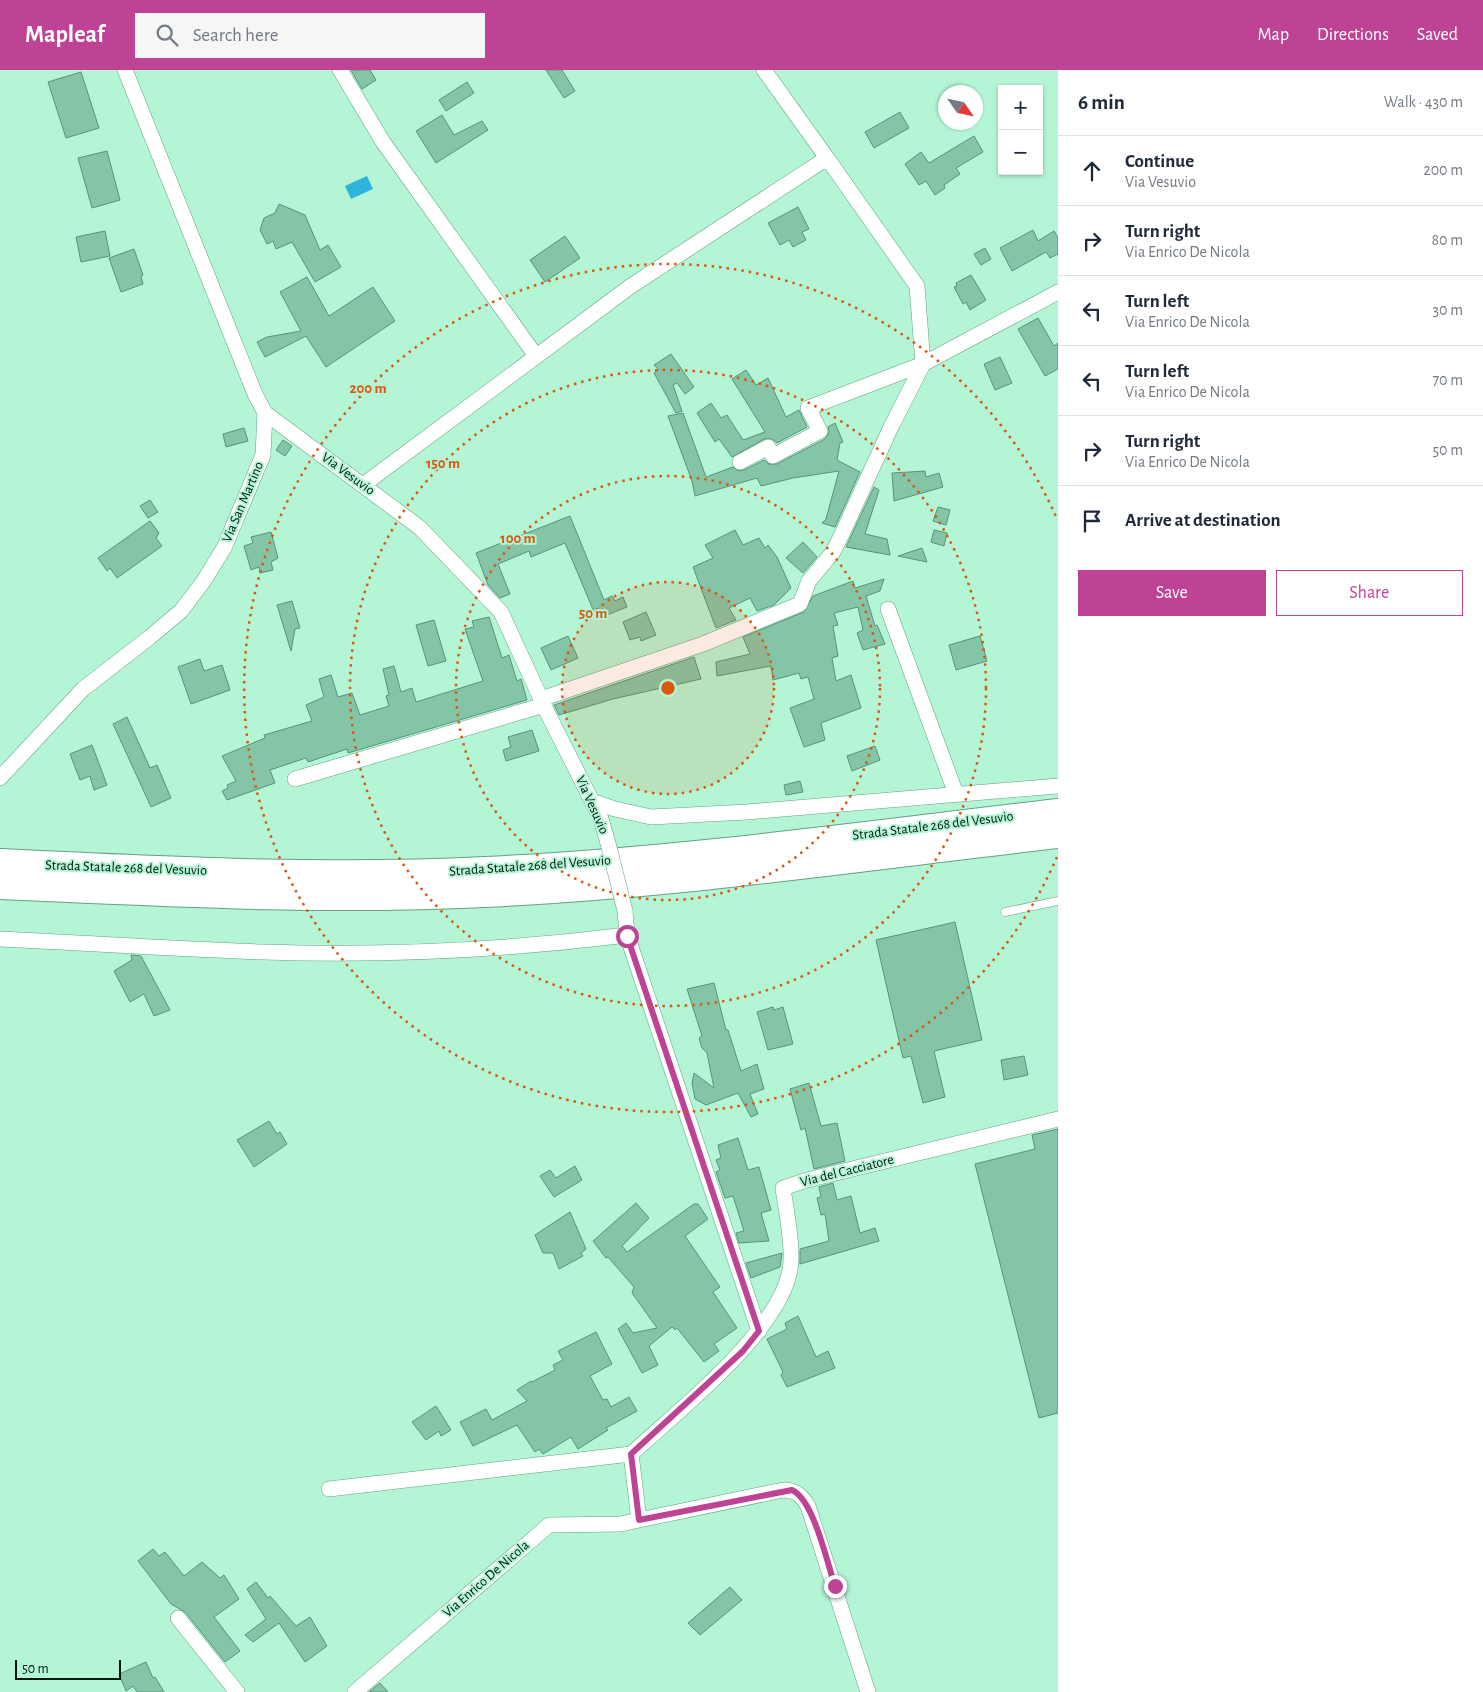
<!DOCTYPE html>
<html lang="en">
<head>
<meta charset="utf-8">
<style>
	body { margin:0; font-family:"Alegreya Sans",sans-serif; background:#f6f6f7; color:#1f2937 }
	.controls { position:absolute; right:15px; top:15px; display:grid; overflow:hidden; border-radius:0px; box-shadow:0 1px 4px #0004 }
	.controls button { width:45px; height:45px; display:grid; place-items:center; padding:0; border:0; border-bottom:1px solid #e0e1e3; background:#fff; color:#1f2937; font:25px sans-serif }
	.compass { position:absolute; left:938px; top:15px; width:45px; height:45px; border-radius:50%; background:#fff; box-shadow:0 1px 4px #0004; rotate:124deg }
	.scale { position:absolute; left:15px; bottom:12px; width:106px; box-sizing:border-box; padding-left:5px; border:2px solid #00160c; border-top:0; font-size:14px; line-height:18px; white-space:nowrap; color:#00160c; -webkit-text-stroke:4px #b3f5d5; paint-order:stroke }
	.stop { position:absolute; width:15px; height:15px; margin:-11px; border:4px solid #be4395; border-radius:50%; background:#fff }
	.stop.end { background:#be4395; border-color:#fff; box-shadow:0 1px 5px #0008 }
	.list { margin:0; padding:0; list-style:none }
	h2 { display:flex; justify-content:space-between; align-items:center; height:65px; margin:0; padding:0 20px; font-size:21px }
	h2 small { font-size:16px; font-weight:400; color:#747a83 }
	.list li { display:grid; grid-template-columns:32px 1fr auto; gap:15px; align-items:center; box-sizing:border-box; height:70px; padding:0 20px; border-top:1px solid #e0e1e3 }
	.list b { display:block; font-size:19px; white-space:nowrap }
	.list p { margin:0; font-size:16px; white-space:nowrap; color:#747a83 }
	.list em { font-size:16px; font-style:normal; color:#747a83 }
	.actions { display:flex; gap:10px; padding:15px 20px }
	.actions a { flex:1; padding:11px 0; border:1px solid #be4395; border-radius:0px; text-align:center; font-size:18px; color:#be4395 }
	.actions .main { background:#be4395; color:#fff }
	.icon { flex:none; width:28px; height:28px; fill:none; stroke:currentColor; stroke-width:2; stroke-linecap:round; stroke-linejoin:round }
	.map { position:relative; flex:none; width:1058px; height:1622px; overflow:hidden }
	header { display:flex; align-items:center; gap:30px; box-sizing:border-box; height:70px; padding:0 25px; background:#be4395; color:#fff }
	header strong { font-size:24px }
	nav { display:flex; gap:28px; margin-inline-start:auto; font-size:18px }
	.search { width:350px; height:45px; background:#f6f6f7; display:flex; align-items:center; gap:12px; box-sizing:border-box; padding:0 18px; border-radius:0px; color:#747a83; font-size:19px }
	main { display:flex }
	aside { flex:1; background:#fff }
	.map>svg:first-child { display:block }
	.water { fill:#2eb4dc }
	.building { fill:#84c5a7; stroke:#559478 }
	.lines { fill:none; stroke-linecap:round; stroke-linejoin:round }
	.service-casing { stroke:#62a285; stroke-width:9 }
	.minor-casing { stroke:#62a285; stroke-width:16 }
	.trunk-casing { stroke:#62a285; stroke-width:28 }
	.service { stroke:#fff; stroke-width:8 }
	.minor { stroke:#fff; stroke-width:15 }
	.trunk { stroke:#fff; stroke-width:26 }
	.minor-bridge-casing { stroke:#62a285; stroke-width:16; stroke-linecap:butt }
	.minor-bridge { stroke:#fff; stroke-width:15 }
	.route { stroke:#be4395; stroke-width:6 }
	.ring { fill:none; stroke:#dc560c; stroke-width:2.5; stroke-dasharray:2.5 5 }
	.labels { text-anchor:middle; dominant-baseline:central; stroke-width:4; stroke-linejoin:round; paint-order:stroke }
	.street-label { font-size:14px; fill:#00160c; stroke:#b3f5d5 }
	.centre { fill:#dc560c; stroke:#b3f5d5; stroke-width:2.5 }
	.ring-label { font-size:15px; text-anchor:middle; font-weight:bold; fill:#dc560c; stroke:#b3f5d5; stroke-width:4; stroke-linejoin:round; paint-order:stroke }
</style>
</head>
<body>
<header>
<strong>Mapleaf</strong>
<div class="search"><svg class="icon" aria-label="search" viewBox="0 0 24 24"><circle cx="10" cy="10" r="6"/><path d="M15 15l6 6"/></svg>Search here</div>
<nav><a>Map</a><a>Directions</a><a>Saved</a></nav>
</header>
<main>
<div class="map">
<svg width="1058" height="1622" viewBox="0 0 1058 1622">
	<rect width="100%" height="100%" fill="#b3f5d5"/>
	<path class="water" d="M 367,106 L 373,119 L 351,129 L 345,116 Z"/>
	<path class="building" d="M 351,0 L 370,0 L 376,10 L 362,19 Z
		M 546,0 L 562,0 L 575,21 L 564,28 Z
		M 81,2 L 99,58 L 66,68 L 48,12 Z
		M 467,12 L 474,23 L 446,41 L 439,30 Z
		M 900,42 L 909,58 L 874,78 L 865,62 Z
		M 442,45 L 454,65 L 482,51 L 488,60 L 436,93 L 416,61 Z
		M 974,66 L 983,82 L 956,98 L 960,104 L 944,115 L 945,118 L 935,125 L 926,111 L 919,115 L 905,94 L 921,82 L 929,93 Z
		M 107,81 L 120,130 L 92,138 L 78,88 Z
		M 279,134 L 305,145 L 320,180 L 328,175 L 341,197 L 315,212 L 292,172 L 276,179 L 273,171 L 267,174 L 260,160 L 264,148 L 275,143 Z
		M 798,137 L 809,159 L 802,162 L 806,170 L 793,177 L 789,170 L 780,175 L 768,153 Z
		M 1033,160 L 1038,171 L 1054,161 L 1058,168 L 1058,184 L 1050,188 L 1046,182 L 1012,201 L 1000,178 Z
		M 105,161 L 110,186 L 81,192 L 76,167 Z
		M 565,166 L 580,188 L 545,212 L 530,190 Z
		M 985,178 L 991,189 L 981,195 L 974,184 Z
		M 134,179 L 143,205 L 141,206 L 143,214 L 121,222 L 109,188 Z
		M 971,205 L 986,230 L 970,240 L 966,232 L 963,234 L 954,217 L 957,216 L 956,213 Z
		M 307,207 L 329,246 L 373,217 L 395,251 L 326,297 L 306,266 L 265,287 L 257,272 L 267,267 L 301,261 L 280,222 Z
		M 1038,248 L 1054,276 L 1058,273 L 1058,299 L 1045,306 L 1018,259 Z
		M 671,284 L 694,317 L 685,324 L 677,313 L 673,315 L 682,341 L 676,343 L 654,303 L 658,299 L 654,295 Z
		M 1000,287 L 1012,313 L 995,320 L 984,294 Z
		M 746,300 L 756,315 L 768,308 L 786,347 L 799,340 L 807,357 L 777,373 L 772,369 L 764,369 L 732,387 L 719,369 L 715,372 L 697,343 L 711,333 L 721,348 L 727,345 L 743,370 L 765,362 L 732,309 Z
		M 683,343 L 706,407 L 733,397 L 739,401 L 744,400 L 764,390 L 769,394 L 777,394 L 825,369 L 829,362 L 828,357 L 835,353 L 843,372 L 840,373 L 837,390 L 860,402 L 835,457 L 822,453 L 826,449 L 839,401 L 793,408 L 761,416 L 757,408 L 695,426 L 692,411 L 668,346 Z
		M 244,358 L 248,371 L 226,377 L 223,364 Z
		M 283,370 L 292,376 L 285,386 L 276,380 Z
		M 925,401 L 926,407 L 939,403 L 943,417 L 894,431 L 892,403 Z
		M 874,417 L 879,420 L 865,464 L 887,469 L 890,485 L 846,477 Z
		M 150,430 L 158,442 L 148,448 L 140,436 Z
		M 938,437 L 950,440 L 946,455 L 933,451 Z
		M 570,446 L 604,530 L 612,526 L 615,531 L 623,527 L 627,537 L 597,549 L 565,473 L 531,487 L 529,481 L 498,494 L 510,524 L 500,528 L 488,515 L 476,483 Z
		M 150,451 L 159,463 L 156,468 L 162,476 L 117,508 L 110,498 L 107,501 L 98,488 Z
		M 735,460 L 743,475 L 759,468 L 765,478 L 768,475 L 777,487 L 791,518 L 774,535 L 757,541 L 750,528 L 729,538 L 736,550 L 716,558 L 693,497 L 713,488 L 705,475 Z
		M 934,460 L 947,463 L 944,476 L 931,472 Z
		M 271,462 L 278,488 L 271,492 L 273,500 L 260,503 L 259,497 L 251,500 L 244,476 L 253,473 L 251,467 Z
		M 803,472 L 817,487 L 803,503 L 786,488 Z
		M 922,478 L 927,492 L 898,486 Z
		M 884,509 L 880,521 L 866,526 L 875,556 L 877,555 L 885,574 L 863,580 L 857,563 L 863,560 L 858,537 L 834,543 L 838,555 L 833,556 L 838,586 L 832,588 L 836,611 L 851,605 L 861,638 L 821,653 L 825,670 L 804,677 L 790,638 L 814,629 L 808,607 L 801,609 L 799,603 L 773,610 L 771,596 L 717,606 L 716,592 L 750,584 L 743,567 L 804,542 L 813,526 L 853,511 L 855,518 Z
		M 292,531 L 300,558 L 295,559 L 291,581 L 277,535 Z
		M 646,542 L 656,565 L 641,571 L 640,567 L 630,570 L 623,552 Z
		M 489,547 L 502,588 L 509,585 L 517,611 L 521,609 L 527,630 L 348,683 L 347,679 L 308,692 L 306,688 L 270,700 L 275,713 L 227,730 L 222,721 L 228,718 L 227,715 L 236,711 L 222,686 L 265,668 L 264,665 L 312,651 L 306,635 L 324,627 L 319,609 L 331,605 L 338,627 L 352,623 L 360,645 L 389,636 L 386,626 L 389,625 L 383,599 L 394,596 L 401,622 L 412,618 L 416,632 L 483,611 L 465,559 L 474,557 L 472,551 Z
		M 434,550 L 446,591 L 428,596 L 416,555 Z
		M 568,566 L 578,588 L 551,600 L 541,578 Z
		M 980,566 L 987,591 L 956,600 L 949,575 Z
		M 694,587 L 701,609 L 613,629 L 559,645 L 554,635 Z
		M 200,589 L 204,601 L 222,595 L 230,620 L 191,634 L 178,597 Z
		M 127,647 L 150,698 L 157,695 L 171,728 L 151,737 L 113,654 Z
		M 532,660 L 539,681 L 506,691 L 503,680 L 511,677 L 508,667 Z
		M 92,675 L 107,715 L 94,720 L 90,706 L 80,710 L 70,684 Z
		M 875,676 L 880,690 L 852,701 L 847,686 Z
		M 800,711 L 803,722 L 786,725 L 784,715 Z
		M 955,852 L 982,970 L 934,981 L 945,1027 L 923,1033 L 911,986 L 903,988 L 876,870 Z
		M 131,885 L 141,886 L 170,940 L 154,946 L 144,924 L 130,932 L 114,901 L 132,890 Z
		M 714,913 L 726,960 L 728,960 L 741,1001 L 757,994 L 764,1019 L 750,1024 L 758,1044 L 751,1047 L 738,1023 L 706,1035 L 695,1029 L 692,1013 L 694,1003 L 714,1018 L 707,983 L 702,978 L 699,968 L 702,966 L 687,919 Z
		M 773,937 L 774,940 L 783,937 L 793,974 L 768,980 L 757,942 Z
		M 1024,986 L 1028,1005 L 1004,1010 L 1001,990 Z
		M 809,1013 L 821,1056 L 837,1053 L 845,1091 L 814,1099 L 805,1058 L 801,1060 L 790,1019 Z
		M 269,1051 L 277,1064 L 280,1062 L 287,1074 L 254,1097 L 237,1070 Z
		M 1058,1059 L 1058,1343 L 1039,1348 L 975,1094 L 1035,1079 L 1032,1065 Z
		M 738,1068 L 748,1100 L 759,1097 L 771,1140 L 761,1143 L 769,1171 L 739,1173 L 736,1163 L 744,1161 L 733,1126 L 725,1128 L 716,1102 L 720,1100 L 716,1090 L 721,1088 L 718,1075 Z
		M 575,1096 L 582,1110 L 554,1127 L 540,1106 L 550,1100 L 556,1108 Z
		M 833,1113 L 837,1130 L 851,1126 L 860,1163 L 875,1158 L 879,1171 L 800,1194 L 800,1179 L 829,1171 L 825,1144 L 821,1145 L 817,1128 L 821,1127 L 819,1117 Z
		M 636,1133 L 649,1148 L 622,1176 L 627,1182 L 694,1134 L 698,1134 L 708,1149 L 685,1166 L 720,1217 L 713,1222 L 737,1258 L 714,1274 L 719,1281 L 704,1292 L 677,1258 L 675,1260 L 672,1257 L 649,1276 L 658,1295 L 642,1303 L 618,1259 L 626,1253 L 633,1263 L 657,1258 L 632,1223 L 634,1217 L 608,1187 L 606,1188 L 593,1171 Z
		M 570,1142 L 586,1179 L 581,1183 L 583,1186 L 559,1199 L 553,1183 L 543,1183 L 535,1165 Z
		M 782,1183 L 780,1197 L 751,1208 L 746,1193 Z
		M 798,1246 L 816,1287 L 828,1281 L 835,1298 L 787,1317 L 781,1305 L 783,1302 L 767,1269 L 787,1259 L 785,1253 Z
		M 596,1262 L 612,1294 L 590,1306 L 603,1330 L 607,1329 L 611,1337 L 629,1327 L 637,1341 L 606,1358 L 608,1360 L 578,1379 L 571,1367 L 543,1384 L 539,1379 L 535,1382 L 517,1355 L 473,1376 L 460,1352 L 486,1339 L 492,1350 L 527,1331 L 517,1320 L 531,1311 L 532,1312 L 555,1300 L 553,1295 L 563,1290 L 558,1281 Z
		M 436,1336 L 451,1360 L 441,1366 L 439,1361 L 426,1370 L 412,1352 Z
		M 153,1479 L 159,1486 L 165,1482 L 184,1506 L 202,1492 L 220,1508 L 224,1505 L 239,1529 L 214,1547 L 240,1581 L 225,1592 L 185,1542 L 171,1534 L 138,1491 Z
		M 256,1512 L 268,1528 L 270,1526 L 296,1556 L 310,1547 L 327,1576 L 305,1592 L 279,1553 L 253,1572 L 245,1565 L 266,1549 L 247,1519 Z
		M 730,1517 L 742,1530 L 700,1565 L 688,1553 Z
		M 146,1592 L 153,1608 L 155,1607 L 164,1622 L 137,1622 L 133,1616 L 126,1621 L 119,1604 Z
		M 380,1613 L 388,1622 L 369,1622 Z"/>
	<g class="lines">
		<defs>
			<path id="service" d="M 1005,842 L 1058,831"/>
			<path id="minor" d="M 340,0 L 383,72 L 536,286
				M 764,0 L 827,88
				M 265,343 L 419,457 L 501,542 L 547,642 L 601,749 L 608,773
				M 740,392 L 768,377 L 773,386 L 820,361 L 808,338 L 923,294 L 1058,222
				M 363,415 L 631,216 L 827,88 L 917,216 L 923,294 L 891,357 L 842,464 L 833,482 L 809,511 L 800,534 L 703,574 L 541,629
				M 888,539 L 956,724
				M 0,708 L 83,619 L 150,567 L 181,541 L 203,512 L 224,478 L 263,385 L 265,343 L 255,324 L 125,0
				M 295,709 L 544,635
				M 592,731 L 615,739 L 651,747 L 747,742 L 1058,716
				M 625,841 L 627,865 L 759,1261
				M 0,869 C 88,873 176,879 264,882 C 385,886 507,880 627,865
				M 329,1419 L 631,1384
				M 639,1450 L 783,1420 C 796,1420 801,1425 808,1436 L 868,1622
				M 178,1548 L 237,1622
				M 355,1622 L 549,1455 L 621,1454 L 639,1450 L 631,1384 C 677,1342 790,1254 791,1190 C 792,1167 786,1141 783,1118 L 807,1110 L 1058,1049"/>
			<path id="trunk" d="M 0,792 C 162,800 323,808 485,800 C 677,791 868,764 1058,742
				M 0,816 C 162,823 323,832 485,824 C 677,815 868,787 1058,765"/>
		</defs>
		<use href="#service" class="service-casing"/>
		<use href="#minor" class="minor-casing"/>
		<use href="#trunk" class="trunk-casing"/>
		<use href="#service" class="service"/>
		<use href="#minor" class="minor"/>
		<use href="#trunk" class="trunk"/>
		<defs>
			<path id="minor-bridge" d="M 608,773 L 625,841"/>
		</defs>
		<use href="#minor-bridge" class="minor-bridge-casing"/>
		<use href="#minor-bridge" class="minor-bridge"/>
	</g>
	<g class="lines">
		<path class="route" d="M 627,866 L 759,1261 L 743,1281 L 631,1384 L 639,1450 L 792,1420 C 814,1430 827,1493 835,1516"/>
	</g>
	<circle cx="668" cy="618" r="106" fill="#dc560c" fill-opacity=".12"/>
	<g class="ring">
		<circle cx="668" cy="618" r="106"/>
		<circle cx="668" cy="618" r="212"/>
		<circle cx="668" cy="618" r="318"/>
		<path d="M1057 787A424 424 0 1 1 1057 449"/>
	</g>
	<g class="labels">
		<g class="street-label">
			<text transform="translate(348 404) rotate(36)">Via Vesuvio</text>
			<text transform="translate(243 432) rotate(-67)">Via San Martino</text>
			<text transform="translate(592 735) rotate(66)">Via Vesuvio</text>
			<text transform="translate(933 756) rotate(-7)">Strada Statale 268 del Vesuvio</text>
			<text transform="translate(530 796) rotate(-4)">Strada Statale 268 del Vesuvio</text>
			<text transform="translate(126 798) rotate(2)">Strada Statale 268 del Vesuvio</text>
			<text transform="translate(847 1101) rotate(-14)">Via del Cacciatore</text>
			<text transform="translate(486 1509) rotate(-41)">Via Enrico De Nicola</text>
		</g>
	</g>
	<circle cx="668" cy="618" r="8" class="centre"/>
	<g class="ring-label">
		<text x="368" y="323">200 m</text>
		<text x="443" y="398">150 m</text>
		<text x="518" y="473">100 m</text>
		<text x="593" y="548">50 m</text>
	</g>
</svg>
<div class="controls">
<button>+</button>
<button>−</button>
</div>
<svg class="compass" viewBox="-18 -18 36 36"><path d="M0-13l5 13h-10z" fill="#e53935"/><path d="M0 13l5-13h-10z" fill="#747a83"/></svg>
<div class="scale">50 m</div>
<div class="stop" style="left:627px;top:866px"></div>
<div class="stop end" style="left:835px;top:1516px"></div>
</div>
<aside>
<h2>6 min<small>Walk · 430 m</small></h2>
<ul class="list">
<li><svg class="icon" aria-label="ahead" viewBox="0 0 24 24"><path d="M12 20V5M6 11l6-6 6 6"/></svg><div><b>Continue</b><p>Via Vesuvio</p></div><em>200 m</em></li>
<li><svg class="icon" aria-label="right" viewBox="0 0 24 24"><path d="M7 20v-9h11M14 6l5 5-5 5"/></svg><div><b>Turn right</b><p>Via Enrico De Nicola</p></div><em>80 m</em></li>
<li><svg class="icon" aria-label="left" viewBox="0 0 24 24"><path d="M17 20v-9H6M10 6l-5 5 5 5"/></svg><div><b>Turn left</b><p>Via Enrico De Nicola</p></div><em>30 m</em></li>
<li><svg class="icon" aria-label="left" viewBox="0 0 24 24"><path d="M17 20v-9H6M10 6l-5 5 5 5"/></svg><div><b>Turn left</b><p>Via Enrico De Nicola</p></div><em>70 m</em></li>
<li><svg class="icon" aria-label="right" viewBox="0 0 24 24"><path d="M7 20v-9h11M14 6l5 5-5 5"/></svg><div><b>Turn right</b><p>Via Enrico De Nicola</p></div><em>50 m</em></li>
<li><svg class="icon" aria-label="arrive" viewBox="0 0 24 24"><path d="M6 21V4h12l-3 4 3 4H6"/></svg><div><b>Arrive at destination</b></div></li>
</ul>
<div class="actions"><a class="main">Save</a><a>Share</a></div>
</aside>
</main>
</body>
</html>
